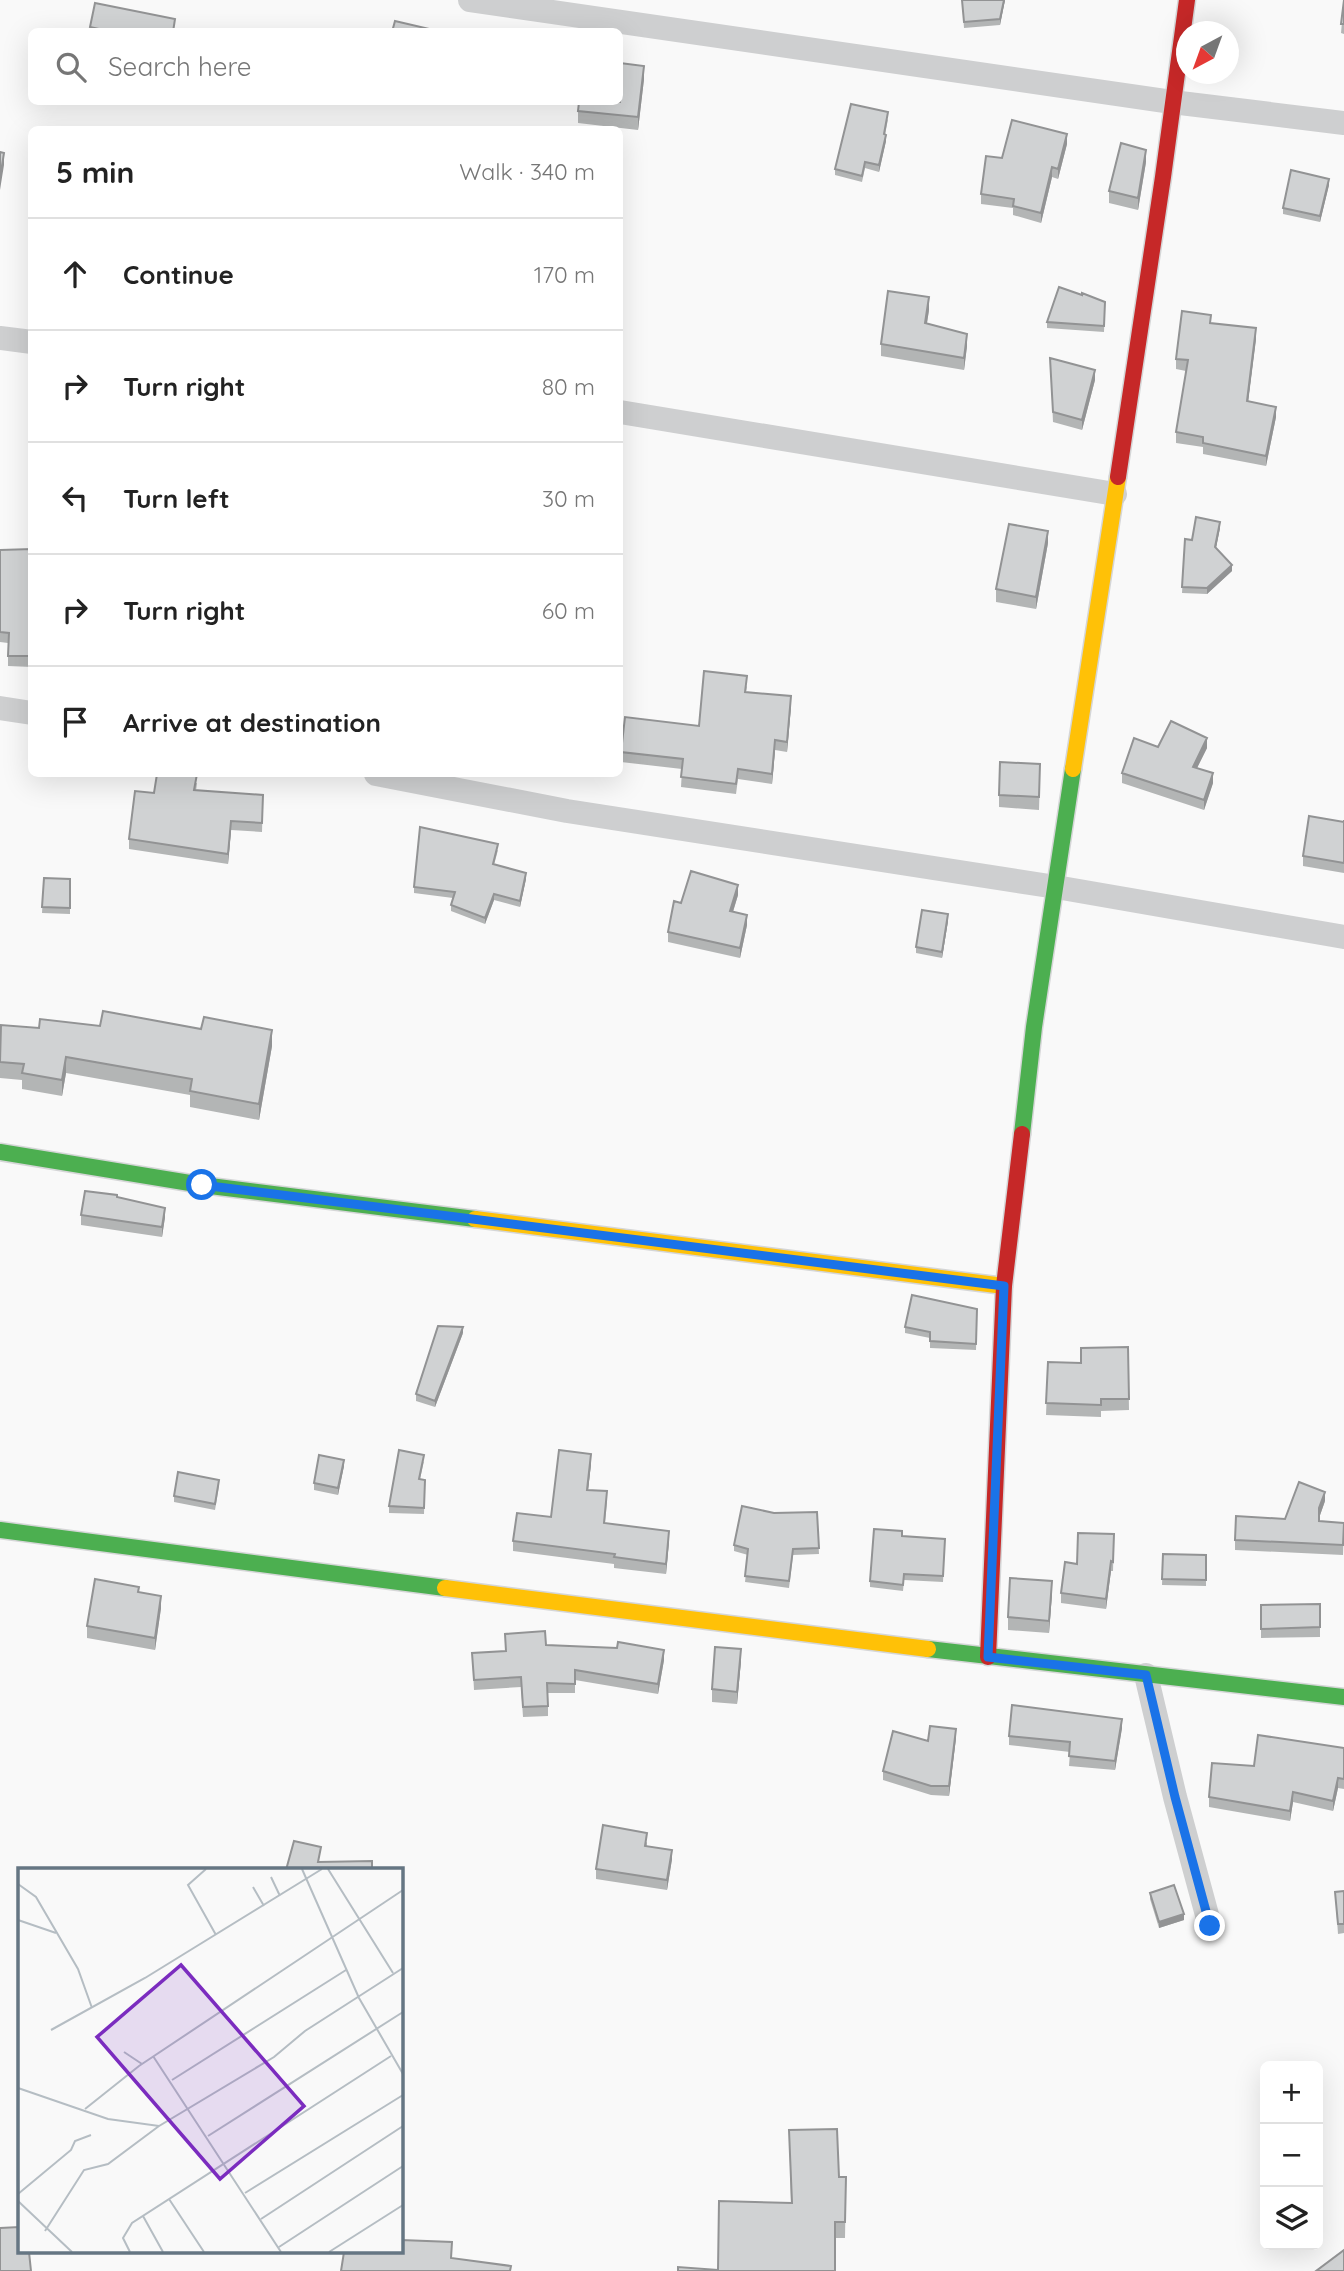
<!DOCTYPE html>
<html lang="en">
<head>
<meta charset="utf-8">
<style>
	body { margin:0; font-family:Quicksand,sans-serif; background:#f2f2f2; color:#222 }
	.controls { position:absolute; right:21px; bottom:21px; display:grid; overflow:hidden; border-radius:10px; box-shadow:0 7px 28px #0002 }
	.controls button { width:63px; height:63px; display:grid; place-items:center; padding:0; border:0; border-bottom:2px solid #e0e0e0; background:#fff; color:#222; font:35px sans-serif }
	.compass { position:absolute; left:1176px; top:21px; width:63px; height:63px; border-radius:50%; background:#fff; box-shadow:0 7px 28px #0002; rotate:221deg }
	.stop { position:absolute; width:21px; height:21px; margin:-16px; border:5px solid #1a73e8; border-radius:50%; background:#fff }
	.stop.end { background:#1a73e8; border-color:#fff; box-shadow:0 2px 7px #0008 }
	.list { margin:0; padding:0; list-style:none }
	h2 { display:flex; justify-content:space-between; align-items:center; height:91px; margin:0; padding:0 28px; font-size:30px }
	h2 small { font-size:23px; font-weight:400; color:#767676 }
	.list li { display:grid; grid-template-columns:46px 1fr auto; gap:21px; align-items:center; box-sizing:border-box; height:112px; padding:0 28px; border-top:2px solid #e0e0e0 }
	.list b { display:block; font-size:26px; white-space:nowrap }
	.list em { font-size:23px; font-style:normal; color:#767676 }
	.icon { flex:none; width:38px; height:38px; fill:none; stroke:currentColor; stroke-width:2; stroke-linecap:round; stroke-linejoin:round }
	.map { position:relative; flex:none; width:1344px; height:2271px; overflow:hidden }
	.search { position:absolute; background:#fff; box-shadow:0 7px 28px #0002; left:28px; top:28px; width:595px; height:77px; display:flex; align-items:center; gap:18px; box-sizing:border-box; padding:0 24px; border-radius:10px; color:#767676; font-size:26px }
	.panel { position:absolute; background:#fff; box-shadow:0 7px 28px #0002; left:28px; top:126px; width:595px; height:651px; border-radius:10px }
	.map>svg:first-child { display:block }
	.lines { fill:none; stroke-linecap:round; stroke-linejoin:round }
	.fast-casing { stroke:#d5d6d7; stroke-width:19 }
	.slow-casing { stroke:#d5d6d7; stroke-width:19 }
	.jam-casing { stroke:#d5d6d7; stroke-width:19 }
	.street { stroke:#cecfd0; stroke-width:24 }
	.fast { stroke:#4caf50; stroke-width:16 }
	.slow { stroke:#ffc107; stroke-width:16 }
	.jam { stroke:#c62828; stroke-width:16 }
	.wall { fill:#b3b5b5 }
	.shaded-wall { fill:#929394 }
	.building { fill:#d0d2d3; stroke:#929394; stroke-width:2 }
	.route { stroke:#1a73e8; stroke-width:9 }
	.inset-road { fill:none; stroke:#b5bdc3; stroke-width:2 }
	.view { fill:#7b2cbf; fill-opacity:0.15; stroke:#7b2cbf; stroke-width:3.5 }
	.inset-edge { fill:none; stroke:#657683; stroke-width:3.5 }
</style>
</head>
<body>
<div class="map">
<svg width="1344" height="2271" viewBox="0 0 1344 2271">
	<rect width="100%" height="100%" fill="#f9f9f9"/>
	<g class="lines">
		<defs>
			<path id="fast" d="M 1022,1134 L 1034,1027 L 1073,769
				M 0,1152 L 202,1185 L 475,1219
				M 0,1530 L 445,1588
				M 928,1649 L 1344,1697"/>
			<path id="slow" d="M 1073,769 L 1118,477
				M 475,1219 L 1004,1286
				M 445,1588 L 928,1649"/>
			<path id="jam" d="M 1118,477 L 1163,177 L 1187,0
				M 988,1657 L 1004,1286 L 1022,1134"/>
		</defs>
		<use href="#fast" class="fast-casing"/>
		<use href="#slow" class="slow-casing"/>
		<use href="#jam" class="jam-casing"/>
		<path class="street" d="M 470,0 L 1172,102 L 1344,123
			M 0,338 L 32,342
			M 620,412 L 1115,494
			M 0,708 L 32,713
			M 376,774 L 567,811 L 1056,887 L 1344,937
			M 1146,1675 L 1175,1797 L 1210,1926"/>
		<use href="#fast" class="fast"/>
		<use href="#slow" class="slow"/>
		<use href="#jam" class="jam"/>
	</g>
	<path class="wall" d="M 962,0 L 1005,0 L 1000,25 L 964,28 Z
		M 1344,0 L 1344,34 L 1341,33 Z
		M 90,27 L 175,32 L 90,32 Z
		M 644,79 L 638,130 L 578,123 L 578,111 Z
		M 888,119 L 885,135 L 886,141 L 879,172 L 865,168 L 862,182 L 835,175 L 835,169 Z
		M 1067,144 L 1058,179 L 1052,177 L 1041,223 L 1013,215 L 1013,208 L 981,204 L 981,194 L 1002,158 Z
		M 1146,162 L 1138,210 L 1109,203 L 1109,191 Z
		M 1329,185 L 1320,222 L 1283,214 L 1283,208 Z
		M 1082,295 L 1105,302 L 1104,332 L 1047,328 L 1047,322 Z
		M 929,310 L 927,323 L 967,346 L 964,370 L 881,356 L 881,344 Z
		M 1211,323 L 1256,339 L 1248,401 L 1276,417 L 1266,466 L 1203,454 L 1203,447 L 1176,443 L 1176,432 L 1186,371 L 1176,369 L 1176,359 Z
		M 1050,358 L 1095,380 L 1082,430 L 1053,422 Z
		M 1220,528 L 1216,548 L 1232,571 L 1207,594 L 1182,593 L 1185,539 L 1192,540 Z
		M 1048,543 L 1036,609 L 996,602 L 996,589 Z
		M 32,549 L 32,667 L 8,666 L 8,643 L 0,642 L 0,550 Z
		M 747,686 L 746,692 L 791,706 L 787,752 L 775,750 L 772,784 L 738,779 L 736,794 L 681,787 L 682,769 L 621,762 L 621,752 L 699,726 Z
		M 1158,747 L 1207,748 L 1197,768 L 1213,783 L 1204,810 L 1122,783 L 1122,773 Z
		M 1040,776 L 1039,810 L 999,807 L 999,795 Z
		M 197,783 L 196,791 L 263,795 L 262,832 L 231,830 L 228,864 L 129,849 L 129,839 L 154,793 Z
		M 1344,820 L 1344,873 L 1303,866 L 1303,856 L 1344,822 Z
		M 498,850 L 494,865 L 526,879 L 520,907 L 494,900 L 485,924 L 451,911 L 451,905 L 453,898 L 414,893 L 414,887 Z
		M 44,878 L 70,879 L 70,914 L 42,913 Z
		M 738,895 L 733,912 L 747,925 L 740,958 L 668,942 L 668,932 L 681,903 Z
		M 948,921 L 942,958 L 916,953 L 916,947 Z
		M 39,1028 L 272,1046 L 259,1120 L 190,1107 L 190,1095 L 66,1073 L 62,1096 L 22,1089 L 22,1080 L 0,1078 L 0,1032 Z
		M 117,1197 L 165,1217 L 162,1237 L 81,1225 L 81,1215 Z
		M 977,1309 L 976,1350 L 930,1348 L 930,1338 L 905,1333 L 905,1327 Z
		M 463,1333 L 435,1407 L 416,1401 L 416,1394 Z
		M 1128,1347 L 1129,1410 L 1101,1411 L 1101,1417 L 1046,1415 L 1048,1362 L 1081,1363 Z
		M 424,1461 L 420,1479 L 425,1480 L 424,1514 L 389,1513 L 389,1506 Z
		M 591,1464 L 588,1490 L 607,1502 L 605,1523 L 669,1541 L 666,1574 L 614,1568 L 614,1564 L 513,1551 L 513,1541 L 551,1517 Z
		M 344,1466 L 338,1495 L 314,1490 L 314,1483 Z
		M 219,1486 L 215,1510 L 174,1502 L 174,1496 Z
		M 1325,1501 L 1319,1518 L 1319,1521 L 1344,1523 L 1343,1555 L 1235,1550 L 1235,1540 Z
		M 817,1512 L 819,1554 L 793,1555 L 789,1588 L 745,1582 L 748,1555 L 734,1551 L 734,1545 L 774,1513 Z
		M 1114,1534 L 1113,1571 L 1111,1571 L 1106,1609 L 1061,1603 L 1061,1593 Z
		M 902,1536 L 945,1539 L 943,1582 L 904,1580 L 903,1591 L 870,1587 L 870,1581 Z
		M 1163,1554 L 1206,1555 L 1206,1586 L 1162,1585 Z
		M 139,1592 L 161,1608 L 155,1650 L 87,1638 L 87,1626 Z
		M 1052,1593 L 1049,1633 L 1008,1630 L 1008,1617 Z
		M 1320,1604 L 1320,1637 L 1261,1638 L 1261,1605 Z
		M 505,1634 L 546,1645 L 664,1660 L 658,1694 L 575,1680 L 575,1693 L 548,1693 L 548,1716 L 523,1717 L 521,1687 L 474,1690 L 472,1653 L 505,1651 Z
		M 741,1661 L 737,1704 L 712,1702 L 712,1689 Z
		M 1122,1728 L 1115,1770 L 1069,1766 L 1070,1752 L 1009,1745 L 1009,1736 Z
		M 956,1738 L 949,1796 L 931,1795 L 883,1780 L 883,1771 L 928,1741 Z
		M 1344,1748 L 1344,1789 L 1338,1788 L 1333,1811 L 1293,1802 L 1290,1821 L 1209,1807 L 1209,1797 L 1254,1766 Z
		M 647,1842 L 647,1846 L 672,1859 L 667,1890 L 596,1879 L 596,1869 Z
		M 1344,1891 L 1344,1933 L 1338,1934 L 1335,1892 Z
		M 1150,1893 L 1184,1920 L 1159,1928 L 1150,1899 Z
		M 789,2130 L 839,2177 L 846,2177 L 845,2238 L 835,2238 L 718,2270 L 791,2203 Z"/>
	<path class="shaded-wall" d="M 1004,0 L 1005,0 L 1000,25 L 1000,19 Z
		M 644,66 L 644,79 L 638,130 L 638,117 Z
		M 1067,134 L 1067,144 L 1058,179 L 1058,169 Z
		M 886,135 L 886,141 L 879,172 L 879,165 Z
		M 1146,150 L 1146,162 L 1138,210 L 1138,198 Z
		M 4,153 L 4,165 L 0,190 L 0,178 Z
		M 1052,167 L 1052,177 L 1041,223 L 1041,213 Z
		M 1329,179 L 1329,185 L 1320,222 L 1320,216 Z
		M 929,297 L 929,310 L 925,335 L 925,323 Z
		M 1256,328 L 1256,339 L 1247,411 L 1247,401 Z
		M 967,334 L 967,346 L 964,370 L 964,358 Z
		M 1095,370 L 1095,380 L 1082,430 L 1082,420 Z
		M 1276,407 L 1276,417 L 1266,466 L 1266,456 Z
		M 1220,522 L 1220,528 L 1215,553 L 1215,547 Z
		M 1048,531 L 1048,543 L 1036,609 L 1036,597 Z
		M 1232,565 L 1232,571 L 1207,594 L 1207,588 Z
		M 791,696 L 791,706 L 787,752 L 787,742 Z
		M 1207,738 L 1207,748 L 1193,776 L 1193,767 Z
		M 775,740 L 775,750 L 772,784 L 772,774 Z
		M 1213,773 L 1213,783 L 1204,810 L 1204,800 Z
		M 231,821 L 231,830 L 228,864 L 228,854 Z
		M 526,873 L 526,879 L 520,907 L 520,901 Z
		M 738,885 L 738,895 L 730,921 L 730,911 Z
		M 494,894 L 494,900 L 485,924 L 485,918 Z
		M 948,914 L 948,921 L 942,958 L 942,952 Z
		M 747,915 L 747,925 L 740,958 L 740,948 Z
		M 272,1030 L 272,1046 L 259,1120 L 259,1104 Z
		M 66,1057 L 66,1073 L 62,1096 L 62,1080 Z
		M 165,1208 L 165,1217 L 162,1237 L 162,1227 Z
		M 463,1327 L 463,1333 L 435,1407 L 435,1401 Z
		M 591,1454 L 591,1464 L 587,1500 L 587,1490 Z
		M 344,1460 L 344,1466 L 338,1495 L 338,1488 Z
		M 1325,1492 L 1325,1501 L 1319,1518 L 1319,1508 Z
		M 669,1531 L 669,1541 L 666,1574 L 666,1564 Z
		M 1111,1561 L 1111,1571 L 1106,1609 L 1106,1599 Z
		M 1052,1581 L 1052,1593 L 1049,1633 L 1049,1621 Z
		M 161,1596 L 161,1608 L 155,1650 L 155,1638 Z
		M 741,1649 L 741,1661 L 737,1704 L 737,1692 Z
		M 664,1650 L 664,1660 L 658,1694 L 658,1684 Z
		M 1122,1719 L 1122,1728 L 1115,1770 L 1115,1761 Z
		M 956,1729 L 956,1738 L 949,1796 L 949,1786 Z
		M 1338,1778 L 1338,1788 L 1333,1811 L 1333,1801 Z
		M 1293,1792 L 1293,1802 L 1290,1821 L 1290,1811 Z
		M 672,1850 L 672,1859 L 667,1890 L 667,1880 Z
		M 1184,1914 L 1184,1920 L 1159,1928 L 1159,1922 Z"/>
	<path class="building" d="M 962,0 L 1004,0 L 1000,19 L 964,22 Z
		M 1344,0 L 1344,24 L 1341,24 Z
		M 95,3 L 175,19 L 173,32 L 112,32 L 90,27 Z
		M 395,21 L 438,31 L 438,32 L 392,32 Z
		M 620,63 L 644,66 L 638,117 L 578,111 L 579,102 L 620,102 Z
		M 851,104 L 888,112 L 884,134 L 886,135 L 879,165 L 865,162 L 862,176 L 835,169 Z
		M 1012,120 L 1067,134 L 1058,169 L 1052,167 L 1041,213 L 1013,206 L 1014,199 L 981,194 L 986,156 L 1002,158 Z
		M 1121,143 L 1146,150 L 1138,198 L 1109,191 Z
		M 0,152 L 4,153 L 0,178 Z
		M 1291,170 L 1329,179 L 1320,216 L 1283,208 Z
		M 1059,287 L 1082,295 L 1082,293 L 1105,302 L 1104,326 L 1047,322 Z
		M 888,291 L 929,297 L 925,323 L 967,334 L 964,358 L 881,344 Z
		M 1182,311 L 1211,315 L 1210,323 L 1256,328 L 1247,401 L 1276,407 L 1266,456 L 1203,443 L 1203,437 L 1176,432 L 1188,360 L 1176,359 Z
		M 1050,358 L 1095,370 L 1082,420 L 1053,412 Z
		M 1196,517 L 1220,522 L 1215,547 L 1232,565 L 1207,588 L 1182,587 L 1185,539 L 1192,540 Z
		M 1009,524 L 1048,531 L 1036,597 L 996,589 Z
		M 32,549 L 32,656 L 8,656 L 9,633 L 0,632 L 0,550 Z
		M 704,671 L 747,676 L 745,692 L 791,696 L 787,742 L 775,740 L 772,774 L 738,769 L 736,784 L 681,777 L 683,759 L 621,752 L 625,717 L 699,726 Z
		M 1171,721 L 1207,738 L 1193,767 L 1213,773 L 1204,800 L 1122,773 L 1134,738 L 1158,747 Z
		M 1000,762 L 1040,764 L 1039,797 L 999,795 Z
		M 157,774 L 197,774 L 194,790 L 263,795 L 262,823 L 231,821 L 228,854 L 129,839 L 135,791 L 154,793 Z
		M 1309,816 L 1344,822 L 1344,820 L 1344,863 L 1303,856 Z
		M 420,827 L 498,844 L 493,864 L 526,873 L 520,901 L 494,894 L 485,918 L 451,905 L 455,892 L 414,887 Z
		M 691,871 L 738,885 L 730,911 L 747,915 L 740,948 L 668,932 L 674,901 L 681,903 Z
		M 44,878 L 70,879 L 70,908 L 42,907 Z
		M 922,910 L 948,914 L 942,952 L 916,947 Z
		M 103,1011 L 201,1029 L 204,1017 L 272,1030 L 259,1104 L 190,1091 L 192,1079 L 66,1057 L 62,1080 L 22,1073 L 24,1064 L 0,1062 L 1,1025 L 39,1028 L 40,1019 L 100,1026 Z
		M 85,1191 L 117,1195 L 117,1197 L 165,1208 L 162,1227 L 81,1215 Z
		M 912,1295 L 977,1309 L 976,1344 L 930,1341 L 930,1332 L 905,1327 Z
		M 438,1326 L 463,1327 L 435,1401 L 416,1394 Z
		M 1128,1347 L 1129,1399 L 1101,1399 L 1101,1405 L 1046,1403 L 1048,1362 L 1081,1363 L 1081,1348 Z
		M 399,1450 L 424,1455 L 419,1479 L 425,1480 L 424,1508 L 389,1506 Z
		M 559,1450 L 591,1454 L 587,1490 L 607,1491 L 604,1523 L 669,1531 L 666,1564 L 614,1557 L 615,1554 L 513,1541 L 517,1513 L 551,1517 Z
		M 319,1455 L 344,1460 L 338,1488 L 314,1483 Z
		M 178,1472 L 219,1480 L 215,1504 L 174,1496 Z
		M 1299,1482 L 1325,1492 L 1319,1508 L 1319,1521 L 1344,1523 L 1343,1545 L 1235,1540 L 1236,1516 L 1285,1519 Z
		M 742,1506 L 774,1513 L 817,1512 L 819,1548 L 793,1549 L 789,1581 L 745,1576 L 748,1549 L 734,1545 Z
		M 874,1529 L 902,1531 L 902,1536 L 945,1539 L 943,1576 L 904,1574 L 903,1585 L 870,1581 Z
		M 1078,1533 L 1114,1534 L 1113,1562 L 1111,1561 L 1106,1599 L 1061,1593 L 1065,1562 L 1077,1564 Z
		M 1163,1554 L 1206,1555 L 1206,1580 L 1162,1579 Z
		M 1010,1578 L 1052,1581 L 1049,1621 L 1008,1617 Z
		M 95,1579 L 139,1587 L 138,1592 L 161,1596 L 155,1638 L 87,1626 Z
		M 1320,1604 L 1320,1627 L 1261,1629 L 1261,1605 Z
		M 545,1631 L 546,1645 L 617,1648 L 618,1642 L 664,1650 L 658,1684 L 575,1670 L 575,1684 L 547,1683 L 548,1706 L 523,1707 L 521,1677 L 474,1680 L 472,1653 L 506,1651 L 505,1634 Z
		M 715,1647 L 741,1649 L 737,1692 L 712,1689 Z
		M 1012,1705 L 1122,1719 L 1115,1761 L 1069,1756 L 1070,1742 L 1009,1736 Z
		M 930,1726 L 956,1729 L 949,1786 L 931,1786 L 883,1771 L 893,1731 L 928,1741 Z
		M 1258,1735 L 1344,1748 L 1344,1779 L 1338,1778 L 1333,1801 L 1293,1792 L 1290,1811 L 1209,1797 L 1212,1763 L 1254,1766 Z
		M 603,1825 L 647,1833 L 645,1846 L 672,1850 L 667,1880 L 596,1869 Z
		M 294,1841 L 321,1847 L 318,1862 L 372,1861 L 372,1870 L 286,1870 Z
		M 1174,1885 L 1184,1914 L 1159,1922 L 1150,1893 Z
		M 1344,1891 L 1344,1924 L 1338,1924 L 1335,1892 Z
		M 837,2129 L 839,2177 L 846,2177 L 845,2222 L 835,2222 L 835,2271 L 678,2271 L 678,2267 L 718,2270 L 719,2201 L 792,2203 L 789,2130 Z
		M 19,2227 L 19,2252 L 29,2252 L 31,2271 L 0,2271 L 0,2228 Z
		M 401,2240 L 452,2242 L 451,2258 L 511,2266 L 510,2271 L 341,2271 L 344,2252 L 401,2252 Z
		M 1344,2250 L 1344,2271 L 1316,2271 Z"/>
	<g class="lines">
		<path class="route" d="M 202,1185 L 1004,1286 L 988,1657 L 1146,1675 L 1175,1797 L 1210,1926"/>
	</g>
	<g transform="translate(18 1868)">
		<rect width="385" height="385" fill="#f9f9f9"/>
		<path class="inset-road" d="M 188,1 L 170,17 L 198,67M 284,1 L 341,130 L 385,206M 310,1 L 375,105M 253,9 L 262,28M 0,16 L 18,29 L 60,101 L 74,140M 235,19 L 246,38M 0,52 L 38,65M 33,162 L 127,110 L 304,1M 106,184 L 124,196M 135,188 L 263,384M 154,212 L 328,102M 0,220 L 90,251 L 141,258 L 256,189 L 287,163 L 385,100M 67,241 L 121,198 L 385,22M 190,268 L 385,144M 227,325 L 385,227M 0,326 L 53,282 L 57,273 L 73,267M 151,331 L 186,384M 0,333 L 54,384M 125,348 L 145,384M 243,351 L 385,258M 27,363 L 66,302 L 90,296 L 141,258M 261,379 L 385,298M 112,384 L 105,370 L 114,355 L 373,188M 311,384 L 385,337"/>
		<path class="view" d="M 163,97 L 286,238 L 202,311 L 79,169 Z"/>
		<rect width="385" height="385" class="inset-edge"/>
	</g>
</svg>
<div class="controls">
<button>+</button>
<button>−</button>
<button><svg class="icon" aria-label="layers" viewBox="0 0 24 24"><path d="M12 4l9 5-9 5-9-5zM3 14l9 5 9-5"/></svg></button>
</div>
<svg class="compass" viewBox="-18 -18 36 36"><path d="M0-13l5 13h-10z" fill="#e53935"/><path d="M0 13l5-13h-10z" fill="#767676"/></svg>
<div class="stop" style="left:202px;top:1185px"></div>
<div class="stop end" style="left:1210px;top:1926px"></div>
<div class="search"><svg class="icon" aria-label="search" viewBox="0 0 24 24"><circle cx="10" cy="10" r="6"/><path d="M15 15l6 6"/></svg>Search here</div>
<section class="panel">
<h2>5 min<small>Walk · 340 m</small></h2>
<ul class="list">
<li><svg class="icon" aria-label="ahead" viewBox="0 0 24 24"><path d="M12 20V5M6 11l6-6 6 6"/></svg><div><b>Continue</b></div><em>170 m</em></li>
<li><svg class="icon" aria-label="right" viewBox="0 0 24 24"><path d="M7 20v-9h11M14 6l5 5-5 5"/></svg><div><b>Turn right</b></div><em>80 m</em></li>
<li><svg class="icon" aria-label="left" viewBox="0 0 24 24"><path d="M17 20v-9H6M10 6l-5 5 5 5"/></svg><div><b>Turn left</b></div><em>30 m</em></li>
<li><svg class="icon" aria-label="right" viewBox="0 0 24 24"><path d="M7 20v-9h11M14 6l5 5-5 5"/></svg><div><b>Turn right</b></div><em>60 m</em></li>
<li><svg class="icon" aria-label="arrive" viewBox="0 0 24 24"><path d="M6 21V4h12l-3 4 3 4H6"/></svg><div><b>Arrive at destination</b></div></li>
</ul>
</section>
</div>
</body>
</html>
